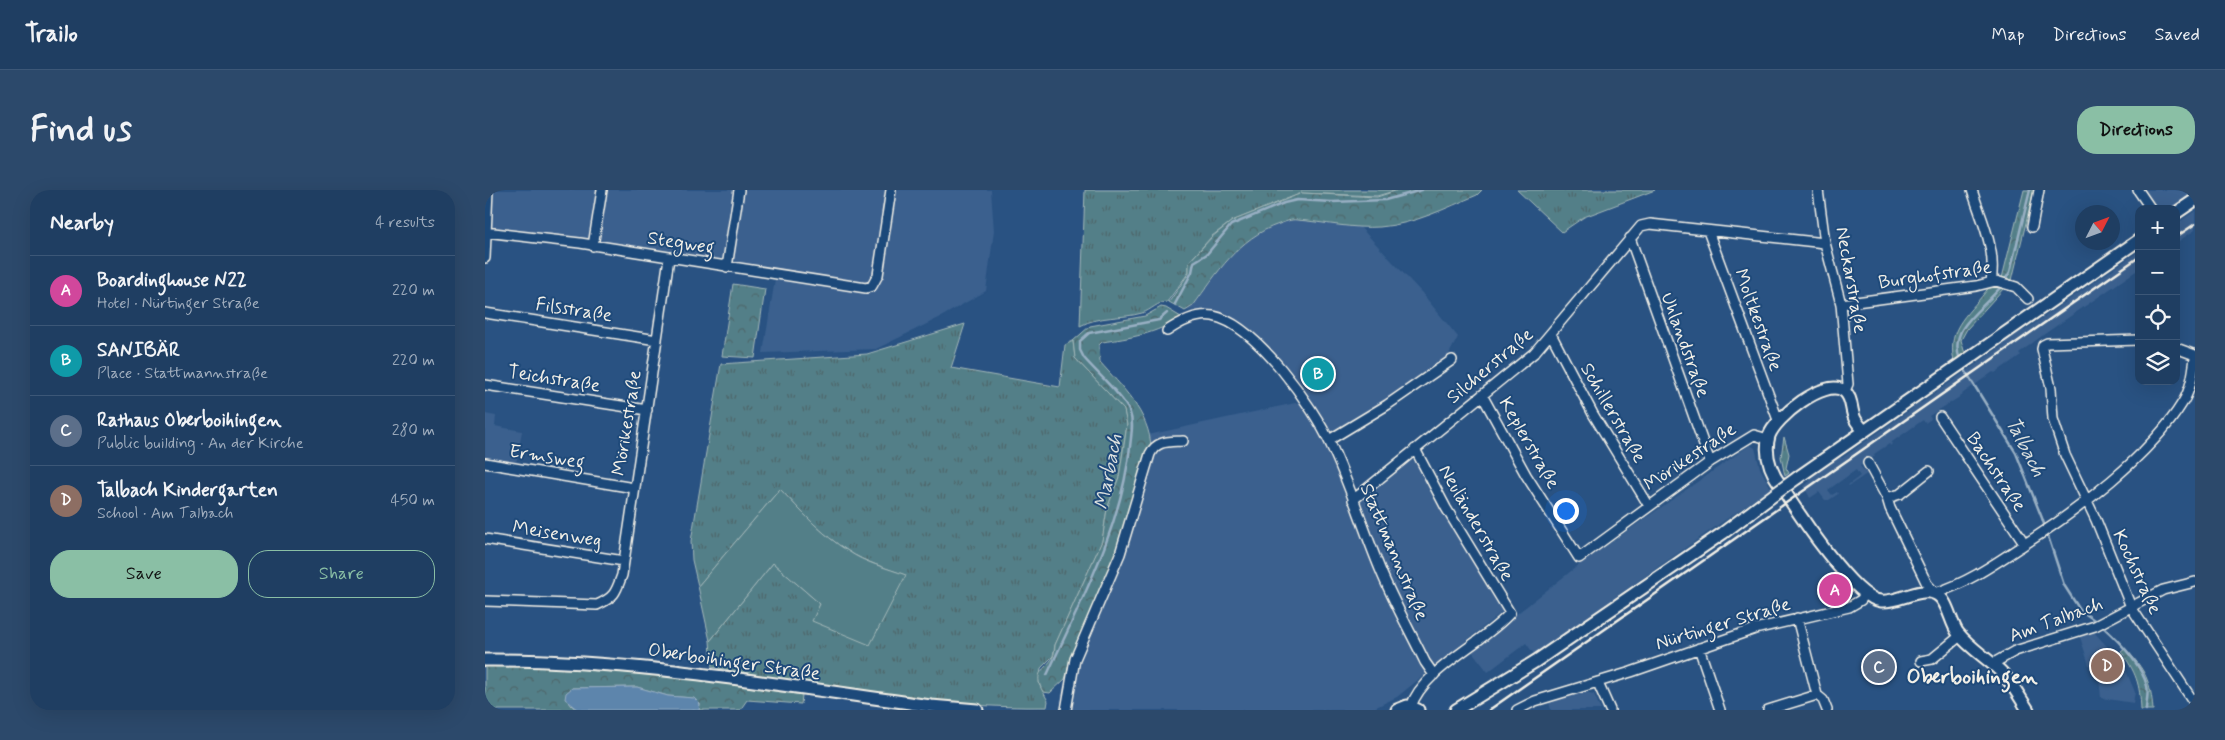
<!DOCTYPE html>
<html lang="en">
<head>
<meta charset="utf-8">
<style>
	body { margin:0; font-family:Mynerve,sans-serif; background:#2c496b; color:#f1f3f6 }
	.controls { position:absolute; right:15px; top:15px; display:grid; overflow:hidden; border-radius:10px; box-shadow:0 5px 20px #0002 }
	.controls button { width:45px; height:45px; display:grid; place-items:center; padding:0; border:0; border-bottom:1px solid #3c5777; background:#1f3e62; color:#f1f3f6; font:25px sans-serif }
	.compass { position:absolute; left:1590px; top:15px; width:45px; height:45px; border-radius:50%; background:#1f3e62; box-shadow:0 5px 20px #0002; rotate:48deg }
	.you { position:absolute; left:1080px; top:320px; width:18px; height:18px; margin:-12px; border:4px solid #fff; border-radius:50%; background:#1a73e8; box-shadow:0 0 0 8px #1a73e833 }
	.badge { display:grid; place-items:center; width:32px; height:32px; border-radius:50%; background:#8abfa5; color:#fff; font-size:16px; font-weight:700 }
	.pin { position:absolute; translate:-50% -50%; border:2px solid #fff; box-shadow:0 1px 5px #0006 }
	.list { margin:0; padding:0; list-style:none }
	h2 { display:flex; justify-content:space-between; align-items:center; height:65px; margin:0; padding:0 20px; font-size:21px }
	h2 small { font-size:16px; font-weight:400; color:#a1aebe }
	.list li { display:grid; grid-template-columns:32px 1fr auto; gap:15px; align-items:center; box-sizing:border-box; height:70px; padding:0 20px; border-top:1px solid #3c5777 }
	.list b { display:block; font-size:19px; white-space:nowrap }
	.list p { margin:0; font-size:16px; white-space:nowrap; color:#a1aebe }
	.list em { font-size:16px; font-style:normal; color:#a1aebe }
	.actions { display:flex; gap:10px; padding:15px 20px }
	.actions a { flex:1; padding:11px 0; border:1px solid #8abfa5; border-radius:20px; text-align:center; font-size:18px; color:#8abfa5 }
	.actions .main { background:#8abfa5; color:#111 }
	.icon { flex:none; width:28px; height:28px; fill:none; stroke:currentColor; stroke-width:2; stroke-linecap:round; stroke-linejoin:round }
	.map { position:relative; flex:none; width:1710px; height:520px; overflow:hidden; border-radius:20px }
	header { display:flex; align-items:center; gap:30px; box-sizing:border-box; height:70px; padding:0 25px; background:#1f3e62; border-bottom:1px solid #3c5777 }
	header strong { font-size:24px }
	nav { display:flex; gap:28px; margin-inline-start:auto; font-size:18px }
	.intro { display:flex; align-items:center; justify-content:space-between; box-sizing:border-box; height:120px; padding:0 30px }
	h1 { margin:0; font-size:35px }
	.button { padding:12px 22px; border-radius:20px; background:#8abfa5; color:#111; font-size:18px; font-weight:700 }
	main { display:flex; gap:30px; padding:0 30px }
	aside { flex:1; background:#1f3e62; border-radius:20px; box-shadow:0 5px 20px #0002 }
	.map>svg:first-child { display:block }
	.built { fill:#3a608e }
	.grass { fill:url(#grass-tufts); stroke:#a4b8b8 }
	.forest { fill:url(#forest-crowns); stroke:#a4b8b8 }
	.garden { fill:#537f88; stroke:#a4b8b8 }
	.water { fill:#5d85ac; stroke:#99b0c4 }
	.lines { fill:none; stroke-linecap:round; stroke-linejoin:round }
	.stream { stroke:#99b0c4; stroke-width:2.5 }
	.street-casing { stroke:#f4f1e8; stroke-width:12 }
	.secondary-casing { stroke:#f4f1e8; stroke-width:15 }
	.street { stroke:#1f4a7a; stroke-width:9 }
	.secondary { stroke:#1f4a7a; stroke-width:11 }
	.rail { stroke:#f4f1e8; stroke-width:2.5 }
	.secondary-bridge-casing { stroke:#f4f1e8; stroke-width:15; stroke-linecap:butt }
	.secondary-bridge { stroke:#1f4a7a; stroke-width:11 }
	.labels { text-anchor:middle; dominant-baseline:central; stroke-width:4; stroke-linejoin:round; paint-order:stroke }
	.street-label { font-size:19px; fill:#f4f1e8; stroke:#1f4a7a }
	.water-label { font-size:20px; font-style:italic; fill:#dde1df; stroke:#1f4a7a }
	.quarter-label { font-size:21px; font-weight:bold; fill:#f4f1e8; stroke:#1f4a7a }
</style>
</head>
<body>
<header>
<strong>Trailo</strong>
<nav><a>Map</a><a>Directions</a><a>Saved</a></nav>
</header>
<div class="intro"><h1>Find us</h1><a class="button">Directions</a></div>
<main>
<aside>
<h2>Nearby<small>4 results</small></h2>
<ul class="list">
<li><span class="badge" style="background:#d1479c">A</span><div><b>Boardinghouse N22</b><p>Hotel · Nürtinger Straße</p></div><em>220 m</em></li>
<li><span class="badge" style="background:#0f9aa8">B</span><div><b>SANIBÄR</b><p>Place · Stattmannstraße</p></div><em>220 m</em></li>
<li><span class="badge" style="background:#5c6f8a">C</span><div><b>Rathaus Oberboihingen</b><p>Public building · An der Kirche</p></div><em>280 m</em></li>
<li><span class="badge" style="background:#8d6e63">D</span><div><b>Talbach Kindergarten</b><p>School · Am Talbach</p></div><em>450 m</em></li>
</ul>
<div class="actions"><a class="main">Save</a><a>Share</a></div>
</aside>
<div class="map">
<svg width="1710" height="520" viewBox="0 0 1710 520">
	<defs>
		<pattern id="grass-tufts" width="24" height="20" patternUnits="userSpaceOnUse" patternTransform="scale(1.25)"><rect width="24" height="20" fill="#537f88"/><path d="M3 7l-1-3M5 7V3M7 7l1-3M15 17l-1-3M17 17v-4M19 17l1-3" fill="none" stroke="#4e666a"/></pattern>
		<pattern id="forest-crowns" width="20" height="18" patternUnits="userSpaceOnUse" patternTransform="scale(1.25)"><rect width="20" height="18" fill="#537f88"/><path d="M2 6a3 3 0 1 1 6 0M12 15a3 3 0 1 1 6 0" fill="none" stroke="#4e666a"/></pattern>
	</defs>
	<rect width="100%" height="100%" fill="#295282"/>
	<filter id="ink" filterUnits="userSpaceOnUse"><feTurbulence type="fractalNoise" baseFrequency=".02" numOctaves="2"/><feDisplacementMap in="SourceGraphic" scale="10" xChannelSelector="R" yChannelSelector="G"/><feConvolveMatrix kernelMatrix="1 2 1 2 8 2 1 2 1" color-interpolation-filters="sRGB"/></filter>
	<g filter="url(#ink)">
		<path class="built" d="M 6,0 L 506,0 L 509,41 L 501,101 L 454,128 L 391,159 L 278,163 L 291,83 L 1,40 Z
			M 1658,0 L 1710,0 L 1710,4 L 1689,19 L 1671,19 Z
			M 1710,21 L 1710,40 L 1691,53 L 1691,34 Z
			M 809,29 L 875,37 L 937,103 L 973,147 L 963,166 L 952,176 L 846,244 L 813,195 L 782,156 L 756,133 L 741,123 L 725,119 L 700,121 L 708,116 L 743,69 L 761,51 L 781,38 Z
			M 1654,61 L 1654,79 L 1561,143 L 1534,163 L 1536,165 L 1510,183 L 1508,182 L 1477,204 L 1478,205 L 1444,226 L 1446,229 L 1440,233 L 1438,230 L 1407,252 L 1406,256 L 1404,254 L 1389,264 L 1390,266 L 1375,276 L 1380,282 L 1383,283 L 1364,296 L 1363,295 L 1375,286 L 1371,280 L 1343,300 L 1347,305 L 1352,302 L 1353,304 L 1344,310 L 1340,310 L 1334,302 L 1325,308 L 1319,296 L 1325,291 L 1323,288 L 1353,267 L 1357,268 L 1428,218 L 1427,215 L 1433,211 L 1436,213 L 1520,154 L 1521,148 L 1537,138 L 1539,141 Z
			M 815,212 L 842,256 L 868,318 L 926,270 L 934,273 L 965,333 L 1018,421 L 912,507 L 885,520 L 579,520 L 575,512 L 585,468 L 663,245 Z
			M 0,224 L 11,226 L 10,236 L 37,241 L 31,274 L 0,268 Z
			M 1265,255 L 1270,258 L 1275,278 L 1286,298 L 1049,464 L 1041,453 L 1003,482 L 986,460 L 1124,351 L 1125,353 Z
			M 1609,442 L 1638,474 L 1650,502 L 1648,513 L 1616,508 L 1614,488 L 1605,478 L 1595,447 Z
			M 1100,502 L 1109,504 L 1116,520 L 1066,520 L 1064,513 Z"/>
		<path class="grass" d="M 600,0 L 912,0 L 892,6 L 817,3 L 747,31 L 727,46 L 704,72 L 704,82 L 682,112 C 672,112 667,120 657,123 C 636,129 615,125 595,136 Z
			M 1032,0 L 1170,0 L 1099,27 L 1077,42 Z
			M 480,134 L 466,178 L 575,197 L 580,155 L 588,151 L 590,168 L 639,220 L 642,234 L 634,287 L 622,319 L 617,351 L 570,455 L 568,466 L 556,478 L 554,494 L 563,511 L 562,517 C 450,519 338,495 227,477 L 225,451 L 288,373 L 335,414 L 328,431 L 420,385 C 401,378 380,372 363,361 C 337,345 316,321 295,299 L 213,396 L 207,370 L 206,351 L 236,174 L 382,164 Z
			M 1299,247 L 1304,264 L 1301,278 L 1304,283 L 1300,286 L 1296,267 Z"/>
		<path class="forest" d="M 913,0 L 997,0 L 992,5 C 961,18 930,34 895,37 C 867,39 839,32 812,30 C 806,29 800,32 794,34 C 753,48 732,83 708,116 L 700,121 L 684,112 L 704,83 L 704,72 L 727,47 L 747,31 L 817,3 L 892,7 Z
			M 1539,0 L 1549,0 L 1527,90 L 1517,88 Z
			M 248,94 L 280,99 L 270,168 L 237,166 Z
			M 1511,95 L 1519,98 L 1482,139 L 1476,150 L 1480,164 L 1469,171 C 1461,136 1486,123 1504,97 Z
			M 676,117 L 681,118 L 696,127 C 672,144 645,148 617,152 L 614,155 L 615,172 C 636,196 665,223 666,258 L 633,364 L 590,459 L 580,489 L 565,503 L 558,502 C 547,481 560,481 568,467 C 569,464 570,458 570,455 L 617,351 L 622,319 L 634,287 L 642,235 L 639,220 L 590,168 L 588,151 L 605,136 L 660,126 Z
			M 1640,458 C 1660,480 1666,491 1668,520 L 1656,520 C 1655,493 1651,483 1636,461 Z
			M 0,476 L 96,477 L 203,488 L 317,505 L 316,514 L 262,510 L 255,520 L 214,520 L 215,514 L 208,508 L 183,506 L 152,497 L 87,498 L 84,514 L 94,520 L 0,520 Z"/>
		<path class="garden" d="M 295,299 C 316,321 337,345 363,361 C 380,373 402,378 421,385 L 385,455 L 327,431 L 335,414 L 288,373 L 225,451 L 213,396 Z"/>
		<path class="water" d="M 152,497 L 183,506 L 209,508 L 215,514 L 214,520 L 94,520 L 80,509 L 81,503 L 87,498 Z"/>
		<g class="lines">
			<path class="stream" d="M 1520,90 L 1525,82 L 1545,0
				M 690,114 L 707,82 L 709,72 L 722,64 L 746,35 L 799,13 L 812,10 L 847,12 L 900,10 L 937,0
				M 1475,170 C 1462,136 1500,119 1517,95
				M 1478,177 L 1531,263 L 1557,328 L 1579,395 L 1595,420 L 1612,432
				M 1616,435 C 1634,451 1656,473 1662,496 C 1664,503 1661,512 1661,520
				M 562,485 C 596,411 636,338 645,257 C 646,246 649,233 645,223 C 640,208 610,181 599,168 L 595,160 L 595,151 L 604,143 L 674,130 L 682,123"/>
			<defs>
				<path id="street" d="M 1333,0 L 1340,53 L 1356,114 L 1363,194 L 1360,201
					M 1487,0 C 1496,29 1512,60 1506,91
					M 1653,0 L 1666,19
					M 1547,37 L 1554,0
					M 1223,41 L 1293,230
					M 0,42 L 95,53 L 381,98 L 387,96 L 393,85 L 406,0
					M 1145,48 L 1225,272
					M 108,56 L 117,0
					M 0,68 L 3,0
					M 242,77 L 254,0
					M 1356,114 L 1491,96 L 1511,91 L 1531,97 L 1543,109
					M 0,123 L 172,150
					M 682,141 C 695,132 712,123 728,126 C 770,134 829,217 846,255 C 865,295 878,338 895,379 C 908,411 925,441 940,472 L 949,485
					M 1066,144 L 1108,224 L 1164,316
					M 1654,150 L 1562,153 L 1558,155 L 1557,159 L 1566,198 L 1568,229 L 1580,265 L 1611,330 L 1646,417 L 1710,514
					M 1691,158 L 1710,165
					M 0,195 L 162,220
					M 997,205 L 1041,285 L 1094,368 L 1225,272 L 1269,245 L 1283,249
					M 1455,227 L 1540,354
					M 844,250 L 902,215 L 967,170
					M 0,273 L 149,298
					M 1383,273 L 1402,308 L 1405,318 L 1442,394 L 1450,403 C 1483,393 1511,373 1540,354 C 1592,321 1666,265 1698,212 C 1706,199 1708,183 1710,168
					M 1402,308 L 1415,304 L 1444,281
					M 868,310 L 1049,163 L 1156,36 L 1165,34 L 1340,53
					M 0,349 L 139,371
					M 0,411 L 112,415 C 130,407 131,402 137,385 L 184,68
					M 1312,428 L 1332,505 L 1338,510 L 1342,520
					M 1214,458 L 1235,520
					M 1436,471 L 1447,469 L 1475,446
					M 1507,474 L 1530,461 L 1610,436 L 1678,400 L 1710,392
					M 1113,493 L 1125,520
					M 926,517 C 937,480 1000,452 1025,423 L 961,318 L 930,259
					M 581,520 L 590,469 L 635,364 L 665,264 C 672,250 684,252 698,251
					M 1032,520 L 1050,511 L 1146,482 L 1270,439 L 1364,417 L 1376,410 L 1380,404
					M 1283,520 L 1332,505"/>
				<path id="secondary" d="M 1691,23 L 1710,10
					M 1379,241 C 1376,237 1372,233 1370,229 C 1365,219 1368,208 1359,201 C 1340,187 1290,228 1284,246 C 1279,264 1286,282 1296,296 C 1311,320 1369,409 1396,411 C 1413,413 1435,396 1451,404 C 1463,410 1465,432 1473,443 C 1484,457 1499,466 1512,478 C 1525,489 1534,506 1543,520
					M 1312,288 L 1654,50
					M 0,470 C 150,469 298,496 446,516 L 492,520
					M 912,520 L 922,516 L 933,520
					M 971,520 L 1051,471 L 1238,343 L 1290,304"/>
			</defs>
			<use href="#street" class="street-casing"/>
			<use href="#secondary" class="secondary-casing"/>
			<use href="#street" class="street"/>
			<use href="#secondary" class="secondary"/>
			<path class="rail" d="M 1691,47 L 1710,34
				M 1004,520 L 1654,67"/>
			<defs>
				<path id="secondary-bridge" d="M 1290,304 L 1312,288"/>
			</defs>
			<use href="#secondary-bridge" class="secondary-bridge-casing"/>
			<use href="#secondary-bridge" class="secondary-bridge"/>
		</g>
	</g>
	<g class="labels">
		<g class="street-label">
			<text transform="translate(196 53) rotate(9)">Stegweg</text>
			<text transform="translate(1450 85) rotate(-8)">Burghofstraße</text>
			<text transform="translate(1366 90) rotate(80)">Neckarstraße</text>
			<text transform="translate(89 120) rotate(9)">Filsstraße</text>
			<text transform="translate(1273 130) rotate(70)">Moltkestraße</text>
			<text transform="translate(1200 155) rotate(70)">Uhlandstraße</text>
			<text transform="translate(1005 176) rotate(-40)">Silcherstraße</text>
			<text transform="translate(69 189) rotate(9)">Teichstraße</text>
			<text transform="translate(1128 223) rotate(60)">Schillerstraße</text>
			<text transform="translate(142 233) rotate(-81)">Mörikestraße</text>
			<text transform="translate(1044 253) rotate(60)">Keplerstraße</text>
			<text transform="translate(62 267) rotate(9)">Ermsweg</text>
			<text transform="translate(1205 267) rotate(-34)">Mörikestraße</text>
			<text transform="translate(1511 282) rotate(56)">Bachstraße</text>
			<text transform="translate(991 333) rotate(60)">Neuländerstraße</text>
			<text transform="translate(72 344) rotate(9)">Meisenweg</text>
			<text transform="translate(909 362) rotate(67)">Stattmannstraße</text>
			<text transform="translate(1652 382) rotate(65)">Kochstraße</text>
			<text transform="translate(1571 430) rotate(-20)">Am Talbach</text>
			<text transform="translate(1238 434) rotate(-17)">Nürtinger Straße</text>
			<text transform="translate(249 472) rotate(8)">Oberboihinger Straße</text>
		</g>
		<g class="water-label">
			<text transform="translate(1540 257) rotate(63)">Talbach</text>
			<text transform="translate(624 282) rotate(-79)">Marbach</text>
		</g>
		<g class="quarter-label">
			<text x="1487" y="487">Oberboihingen</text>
		</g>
	</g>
</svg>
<div class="controls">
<button>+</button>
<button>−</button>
<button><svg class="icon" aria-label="locate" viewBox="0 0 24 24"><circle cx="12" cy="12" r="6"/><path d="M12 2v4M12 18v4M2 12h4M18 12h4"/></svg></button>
<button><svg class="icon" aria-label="layers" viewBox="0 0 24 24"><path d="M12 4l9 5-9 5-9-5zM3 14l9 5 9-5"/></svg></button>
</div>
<svg class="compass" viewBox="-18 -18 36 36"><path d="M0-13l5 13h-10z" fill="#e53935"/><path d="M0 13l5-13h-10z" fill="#a1aebe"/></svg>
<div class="you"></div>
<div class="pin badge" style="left:1350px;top:400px;background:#d1479c">A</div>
<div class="pin badge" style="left:833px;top:184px;background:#0f9aa8">B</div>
<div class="pin badge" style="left:1394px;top:477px;background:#5c6f8a">C</div>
<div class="pin badge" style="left:1622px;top:476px;background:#8d6e63">D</div>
</div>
</main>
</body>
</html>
